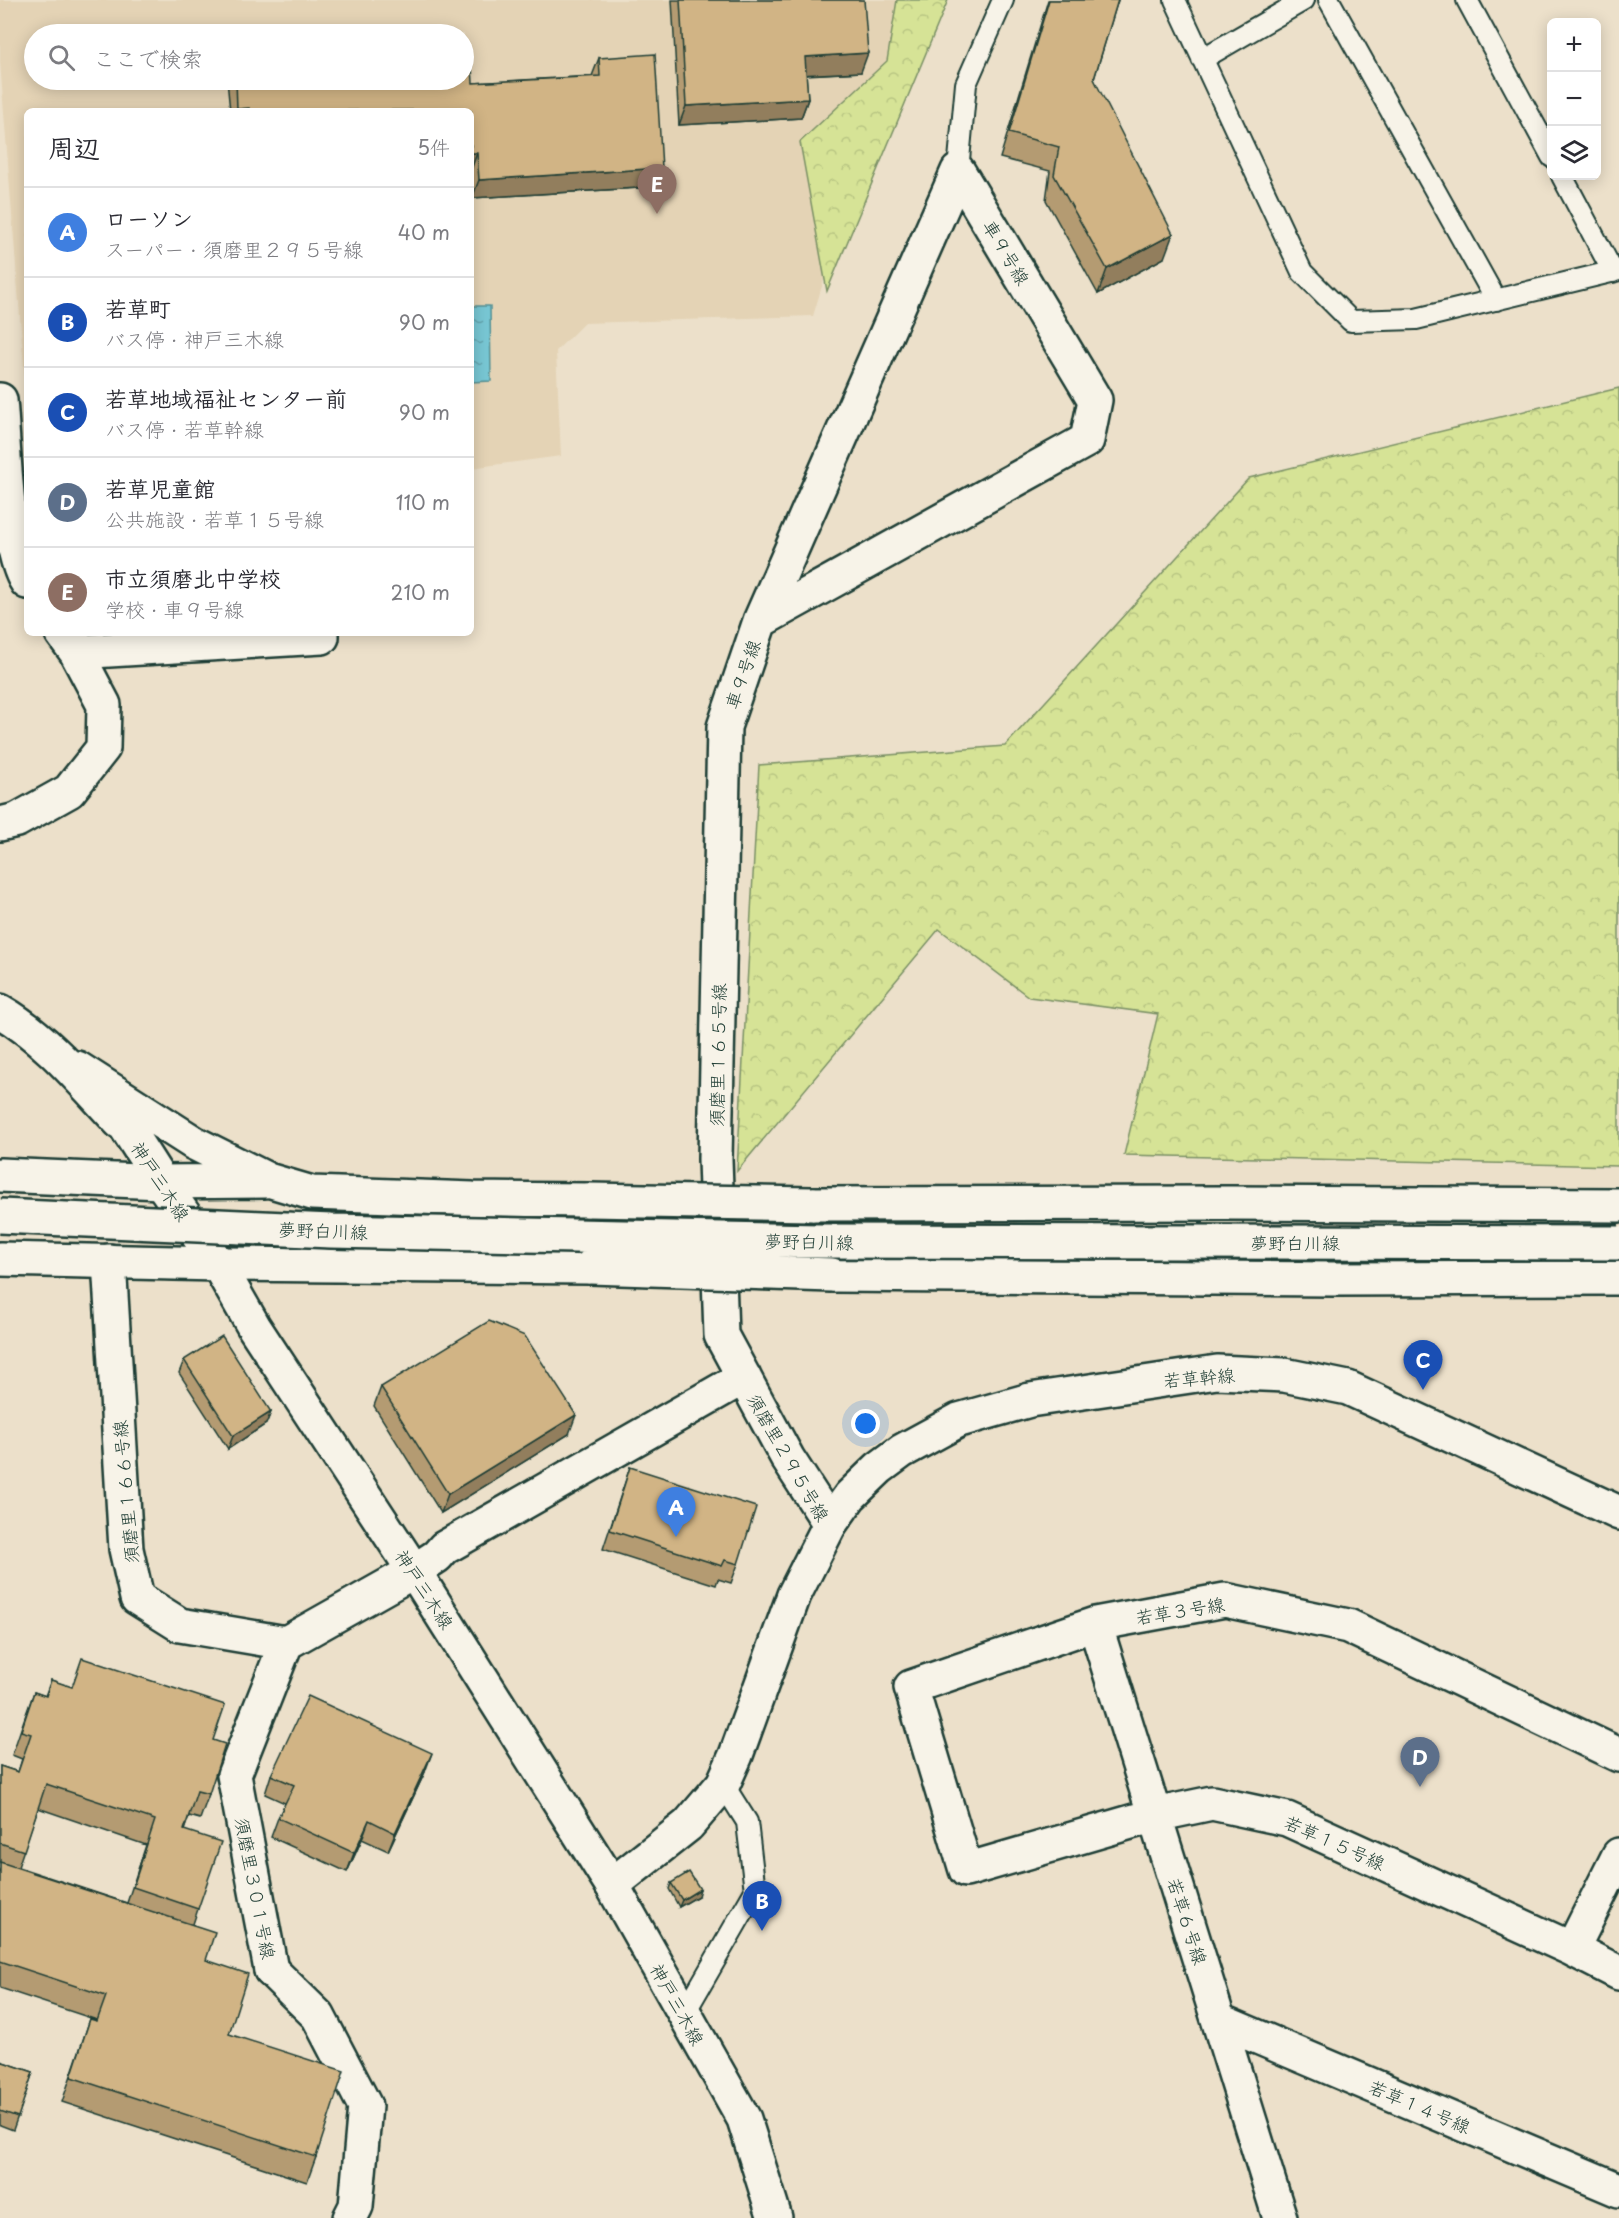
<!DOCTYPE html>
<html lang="ja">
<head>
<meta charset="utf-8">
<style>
	body { margin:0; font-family:"Playpen Sans","Klee One",sans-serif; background:#f2f2f3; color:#2b2b33 }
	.controls { position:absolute; right:18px; top:18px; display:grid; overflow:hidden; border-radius:9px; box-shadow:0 3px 15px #0003 }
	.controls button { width:54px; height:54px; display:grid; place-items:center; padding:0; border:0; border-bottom:2px solid #e1e1e2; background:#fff; color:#2b2b33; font:30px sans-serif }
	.you { position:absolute; left:866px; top:1424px; width:21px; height:21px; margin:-15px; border:4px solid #fff; border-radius:50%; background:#1a73e8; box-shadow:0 0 0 9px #1a73e833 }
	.badge { display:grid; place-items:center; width:39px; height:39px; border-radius:50%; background:#111827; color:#fff; font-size:20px; font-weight:700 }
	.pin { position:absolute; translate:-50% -50px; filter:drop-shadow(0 2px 3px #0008) }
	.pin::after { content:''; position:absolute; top:32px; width:21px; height:18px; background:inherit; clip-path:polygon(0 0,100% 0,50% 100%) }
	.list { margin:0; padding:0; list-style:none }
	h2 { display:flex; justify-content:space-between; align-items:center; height:78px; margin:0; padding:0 24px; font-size:26px }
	h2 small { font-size:20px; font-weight:400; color:#7c7c81 }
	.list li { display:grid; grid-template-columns:39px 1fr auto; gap:18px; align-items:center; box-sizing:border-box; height:90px; padding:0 24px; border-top:2px solid #e1e1e2 }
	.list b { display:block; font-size:22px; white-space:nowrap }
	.list p { margin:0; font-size:20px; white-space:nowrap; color:#7c7c81 }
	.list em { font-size:20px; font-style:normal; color:#7c7c81 }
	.icon { flex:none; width:33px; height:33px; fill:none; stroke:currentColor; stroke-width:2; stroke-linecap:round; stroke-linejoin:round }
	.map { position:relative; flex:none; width:1619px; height:2218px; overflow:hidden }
	.search { position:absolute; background:#fff; box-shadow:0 3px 15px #0003; left:24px; top:24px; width:450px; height:66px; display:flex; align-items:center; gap:15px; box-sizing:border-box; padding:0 21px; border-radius:33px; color:#7c7c81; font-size:22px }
	.panel { position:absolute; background:#fff; box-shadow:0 3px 15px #0003; left:24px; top:108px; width:450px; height:528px; border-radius:9px }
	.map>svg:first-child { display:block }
	.built { fill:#e4d3b5; fill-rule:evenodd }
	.forest { fill:url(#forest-crowns); stroke:#7a9065; stroke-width:1.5 }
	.water { fill:url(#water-ripples); stroke:#549094; stroke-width:1.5 }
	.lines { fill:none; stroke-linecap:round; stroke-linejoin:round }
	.service-casing { stroke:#1f3d34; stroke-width:24 }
	.minor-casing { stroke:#1f3d34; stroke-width:38 }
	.tertiary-casing { stroke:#1f3d34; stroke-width:38 }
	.primary-casing { stroke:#1f3d34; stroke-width:38 }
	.service { stroke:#f7f3e8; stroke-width:20 }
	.minor { stroke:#f7f3e8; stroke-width:33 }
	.tertiary { stroke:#f7f3e8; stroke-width:33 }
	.primary { stroke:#f7f3e8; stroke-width:33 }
	.tertiary-bridge-casing { stroke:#1f3d34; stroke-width:38; stroke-linecap:butt }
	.tertiary-bridge { stroke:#f7f3e8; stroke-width:33 }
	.wall { fill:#b49b72; stroke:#1f3d34; stroke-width:1.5; fill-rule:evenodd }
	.shaded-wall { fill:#927e5d; stroke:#1f3d34; stroke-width:1.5 }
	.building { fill:#d1b485; stroke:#1f3d34; stroke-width:1.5 }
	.labels { text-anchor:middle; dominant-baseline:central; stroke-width:6; stroke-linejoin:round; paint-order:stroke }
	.street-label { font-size:18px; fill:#1f3d34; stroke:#f7f3e8 }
</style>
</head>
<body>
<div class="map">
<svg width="1619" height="2218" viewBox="0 0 1619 2218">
	<defs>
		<pattern id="forest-crowns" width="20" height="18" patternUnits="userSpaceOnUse" patternTransform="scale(1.5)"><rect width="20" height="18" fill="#d6e396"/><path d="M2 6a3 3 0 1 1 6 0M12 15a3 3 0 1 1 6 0" fill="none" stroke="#b7c482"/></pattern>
		<pattern id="water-ripples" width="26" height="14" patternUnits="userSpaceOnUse" patternTransform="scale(1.5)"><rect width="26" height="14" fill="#78c7d4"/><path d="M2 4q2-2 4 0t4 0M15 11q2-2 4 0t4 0" fill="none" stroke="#62a3ad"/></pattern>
	</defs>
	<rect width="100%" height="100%" fill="#ece0ca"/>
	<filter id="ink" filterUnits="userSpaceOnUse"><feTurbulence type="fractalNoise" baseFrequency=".0167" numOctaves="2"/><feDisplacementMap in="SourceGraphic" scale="12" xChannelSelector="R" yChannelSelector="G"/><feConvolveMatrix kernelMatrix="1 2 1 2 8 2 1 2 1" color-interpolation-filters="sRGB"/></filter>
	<g filter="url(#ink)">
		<path class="built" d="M 0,0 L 908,0 L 813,316 L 584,323 L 556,351 L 561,456 L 471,468 L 471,111 L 27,111 L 27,406 L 0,62 ZM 34,34 L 464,34 L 464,80 L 34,80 Z"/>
		<path class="forest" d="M 897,0 L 948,0 L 827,291 L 800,142 L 887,61 Z
			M 1619,388 L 1619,1166 L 1124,1155 L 1158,1014 L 1029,997 L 939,929 L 737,1171 L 759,765 L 1005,746 L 1249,478 Z"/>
		<path class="water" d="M 471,306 L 490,306 L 491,381 L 471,382 Z"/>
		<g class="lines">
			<defs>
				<path id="service" d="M 1175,0 L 1302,272 L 1351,321 L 1416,319 L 1619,270
					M 1329,0 L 1496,300
					M 1467,0 L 1552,157
					M 1202,59 L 1304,0
					M 958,171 L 966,84 L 1003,0
					M 1562,176 L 1613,272
					M 684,2014 L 755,1891 L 747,1822 L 723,1784"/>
				<path id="minor" d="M 0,400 C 4,441 6,552 27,582
					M 760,621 L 1087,440 L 1095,400 L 958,171 L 760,621 L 724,727 L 715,1159 L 721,1335 L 788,1459 L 830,1524
					M 62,633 L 76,652 L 322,637 L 322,633
					M 0,824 L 17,820 L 69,791 L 103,748 L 104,705 L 76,652
					M 109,1261 L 126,1549 L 137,1598 L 180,1625 L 286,1643
					M 414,1571 L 437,1556 L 444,1548 L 744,1377
					M 1095,1624 L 1280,2218
					M 1619,1755 L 1348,1626 L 1225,1600 L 1095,1624 L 911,1687 L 966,1870 L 1155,1815 L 1212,1803 L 1287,1819 L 1572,1949 L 1619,1973
					M 1572,1949 L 1619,1855
					M 271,1970 L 318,2016 L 365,2106 L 356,2206 L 350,2218
					M 1220,2021 L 1619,2190"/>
				<path id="tertiary" d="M 77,1068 L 194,1143 L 268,1180 L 312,1193 L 473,1199 L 589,1200
					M 0,1175 L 161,1182 L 265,1181
					M 812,1204 L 1230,1203 L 1619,1205
					M 0,1259 L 218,1264 L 590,1267
					M 832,1275 L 1335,1279 L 1619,1278
					M 612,1885 L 688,1825 L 723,1784 L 736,1755 L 794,1595 L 830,1524 L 850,1496 L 879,1468 L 902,1451 L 959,1420 L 1030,1400 L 1217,1372 L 1284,1375 L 1348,1388 L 1619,1513
					M 271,1970 L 234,1775 L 286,1643 L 414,1571"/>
				<path id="primary" d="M 0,1011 C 47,1038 84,1084 120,1122 L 124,1124 L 161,1182 L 218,1264 L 254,1327 L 414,1571 L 612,1885 L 744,2119 L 775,2218"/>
			</defs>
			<use href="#service" class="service-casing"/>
			<use href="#minor" class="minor-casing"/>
			<use href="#tertiary" class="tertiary-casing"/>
			<use href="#primary" class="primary-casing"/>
			<use href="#service" class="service"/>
			<use href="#minor" class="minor"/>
			<use href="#tertiary" class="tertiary"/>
			<use href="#primary" class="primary"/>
			<defs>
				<path id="tertiary-bridge" d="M 589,1200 L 812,1204
					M 0,1216 L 331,1231 L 820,1241 L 1619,1243
					M 590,1267 L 832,1275"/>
			</defs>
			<use href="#tertiary-bridge" class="tertiary-bridge-casing"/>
			<use href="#tertiary-bridge" class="tertiary-bridge"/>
		</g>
		<path class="wall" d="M 672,0 L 864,0 L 861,72 L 806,75 L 808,99 L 801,118 L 679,125 Z
			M 1048,0 L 1118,0 L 1094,79 L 1164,258 L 1098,294 L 1046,200 L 1050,171 L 1000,158 Z
			M 599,58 L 655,187 L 472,198 L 471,182 L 471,111 L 230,111 L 227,80 L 414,80 L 414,87 L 420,87 L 423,80 L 464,80 L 473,83 L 592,76 Z
			M 184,1360 L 271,1412 L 266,1424 L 228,1449 L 179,1373 Z
			M 381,1387 L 569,1434 L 441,1513 L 374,1406 Z
			M 630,1467 L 738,1564 L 731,1583 L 718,1579 L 716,1585 L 603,1549 Z
			M 51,1680 L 213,1740 L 209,1794 L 200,1819 L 189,1816 L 184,1830 L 198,1909 L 193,1924 L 206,1960 L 229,2034 L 316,2157 L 307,2182 L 62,2102 L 90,2019 L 97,2020 L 0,1988 L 0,1766 L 18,1772 L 22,1759 L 12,1755 L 25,1717 L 34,1692 L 45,1696 ZM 38,1808 L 146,1845 L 127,1903 L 18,1867 Z
			M 425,1772 L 388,1851 L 362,1839 L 347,1872 L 271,1837 L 278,1818 L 285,1803 L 265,1794 L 271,1775 Z
			M 671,1883 L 698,1896 L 679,1907 L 669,1889 Z
			M 0,2061 L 33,2072 L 13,2130 L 0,2125 Z"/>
		<path class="shaded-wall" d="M 868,53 L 861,72 L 798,75 L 805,57 Z
			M 808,99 L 801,118 L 679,125 L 686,106 Z
			M 249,108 L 248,111 L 237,111 L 237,109 Z
			M 471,153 L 477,153 L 471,170 Z
			M 662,168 L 655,187 L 472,198 L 479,180 Z
			M 1173,234 L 1164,258 L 1098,294 L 1107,269 Z
			M 271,1412 L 266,1424 L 228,1449 L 233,1436 Z
			M 576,1415 L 569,1434 L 441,1513 L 448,1494 Z
			M 432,1753 L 425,1772 L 388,1851 L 395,1833 Z
			M 369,1820 L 362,1839 L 347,1872 L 354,1853 Z
			M 700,1889 L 698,1896 L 679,1907 L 682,1900 Z"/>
		<path class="building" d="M 680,0 L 864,0 L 868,53 L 805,57 L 808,99 L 686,106 Z
			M 1049,0 L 1118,0 L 1094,79 L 1173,234 L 1107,269 L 1054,175 L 1059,147 L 1009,133 Z
			M 410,31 L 410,34 L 353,34 Z
			M 655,54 L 662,168 L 479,180 L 477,153 L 471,153 L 471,111 L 453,111 L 453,110 L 249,111 L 249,108 L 237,109 L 236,80 L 414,80 L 414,87 L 428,87 L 427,80 L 464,80 L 464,67 L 472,66 L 473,83 L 600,76 L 599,58 Z
			M 489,1321 L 525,1336 L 576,1415 L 448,1494 L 381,1387 Z
			M 222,1336 L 271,1412 L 233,1436 L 184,1360 Z
			M 630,1467 L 756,1507 L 738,1564 L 725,1560 L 722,1566 L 610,1530 Z
			M 82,1658 L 225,1705 L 213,1740 L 225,1744 L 209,1794 L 197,1791 L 184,1830 L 221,1842 L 198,1909 L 133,1887 L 155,1820 L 46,1784 L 24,1851 L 0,1843 L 0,1766 L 18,1772 L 31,1734 L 21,1731 L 34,1692 L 46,1696 L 51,1680 L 72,1687 Z
			M 308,1696 L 432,1753 L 395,1833 L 369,1820 L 354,1853 L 278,1818 L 294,1785 L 271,1775 Z
			M 0,1862 L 215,1932 L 206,1960 L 248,1974 L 229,2034 L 344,2071 L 316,2157 L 71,2077 L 90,2019 L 97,2021 L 106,1996 L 0,1961 Z
			M 689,1872 L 700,1889 L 682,1900 L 671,1883 Z
			M 0,2061 L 33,2072 L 18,2117 L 0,2111 Z"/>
	</g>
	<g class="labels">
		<g class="street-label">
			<text transform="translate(1007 252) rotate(59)">車９号線</text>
			<text transform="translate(742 674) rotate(-71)">車９号線</text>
			<text transform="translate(717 1055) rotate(-89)">須磨里１６５号線</text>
			<text transform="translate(161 1181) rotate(57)">神戸三木線</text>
			<text transform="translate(323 1230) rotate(2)">夢野白川線</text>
			<text transform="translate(809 1241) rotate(1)">夢野白川線</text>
			<text x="1295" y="1242">夢野白川線</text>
			<text transform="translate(1199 1377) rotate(-5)">若草幹線</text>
			<text transform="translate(789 1457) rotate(60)">須磨里２９５号線</text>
			<text transform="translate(125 1492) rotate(-95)">須磨里１６６号線</text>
			<text transform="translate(425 1589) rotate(57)">神戸三木線</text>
			<text transform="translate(1180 1610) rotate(-9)">若草３号線</text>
			<text transform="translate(1335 1842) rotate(24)">若草１５号線</text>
			<text transform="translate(256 1888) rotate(79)">須磨里３０１号線</text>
			<text transform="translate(1188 1921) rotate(72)">若草６号線</text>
			<text transform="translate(678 2004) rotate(61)">神戸三木線</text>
			<text transform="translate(1420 2106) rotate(23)">若草１４号線</text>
		</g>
	</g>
</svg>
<div class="controls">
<button>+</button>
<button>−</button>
<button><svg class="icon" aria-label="layers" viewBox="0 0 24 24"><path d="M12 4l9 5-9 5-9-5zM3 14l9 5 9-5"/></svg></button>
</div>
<div class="you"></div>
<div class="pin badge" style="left:676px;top:1537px;background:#3f7fe0">A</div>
<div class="pin badge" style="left:762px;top:1931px;background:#1a4fb4">B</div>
<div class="pin badge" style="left:1423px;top:1390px;background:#1a4fb4">C</div>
<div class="pin badge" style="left:1420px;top:1787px;background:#5c6f8a">D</div>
<div class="pin badge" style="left:657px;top:214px;background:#8d6e63">E</div>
<div class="search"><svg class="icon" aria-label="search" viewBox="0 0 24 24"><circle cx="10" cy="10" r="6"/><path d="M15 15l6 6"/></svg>ここで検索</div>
<section class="panel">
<h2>周辺<small>5件</small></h2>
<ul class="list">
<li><span class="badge" style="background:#3f7fe0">A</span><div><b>ローソン</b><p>スーパー · 須磨里２９５号線</p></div><em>40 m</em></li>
<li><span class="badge" style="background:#1a4fb4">B</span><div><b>若草町</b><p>バス停 · 神戸三木線</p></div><em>90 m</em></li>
<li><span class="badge" style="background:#1a4fb4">C</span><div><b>若草地域福祉センター前</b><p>バス停 · 若草幹線</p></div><em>90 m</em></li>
<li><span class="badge" style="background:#5c6f8a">D</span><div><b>若草児童館</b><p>公共施設 · 若草１５号線</p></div><em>110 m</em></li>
<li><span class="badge" style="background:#8d6e63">E</span><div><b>市立須磨北中学校</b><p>学校 · 車９号線</p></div><em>210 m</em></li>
</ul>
</section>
</div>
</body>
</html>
